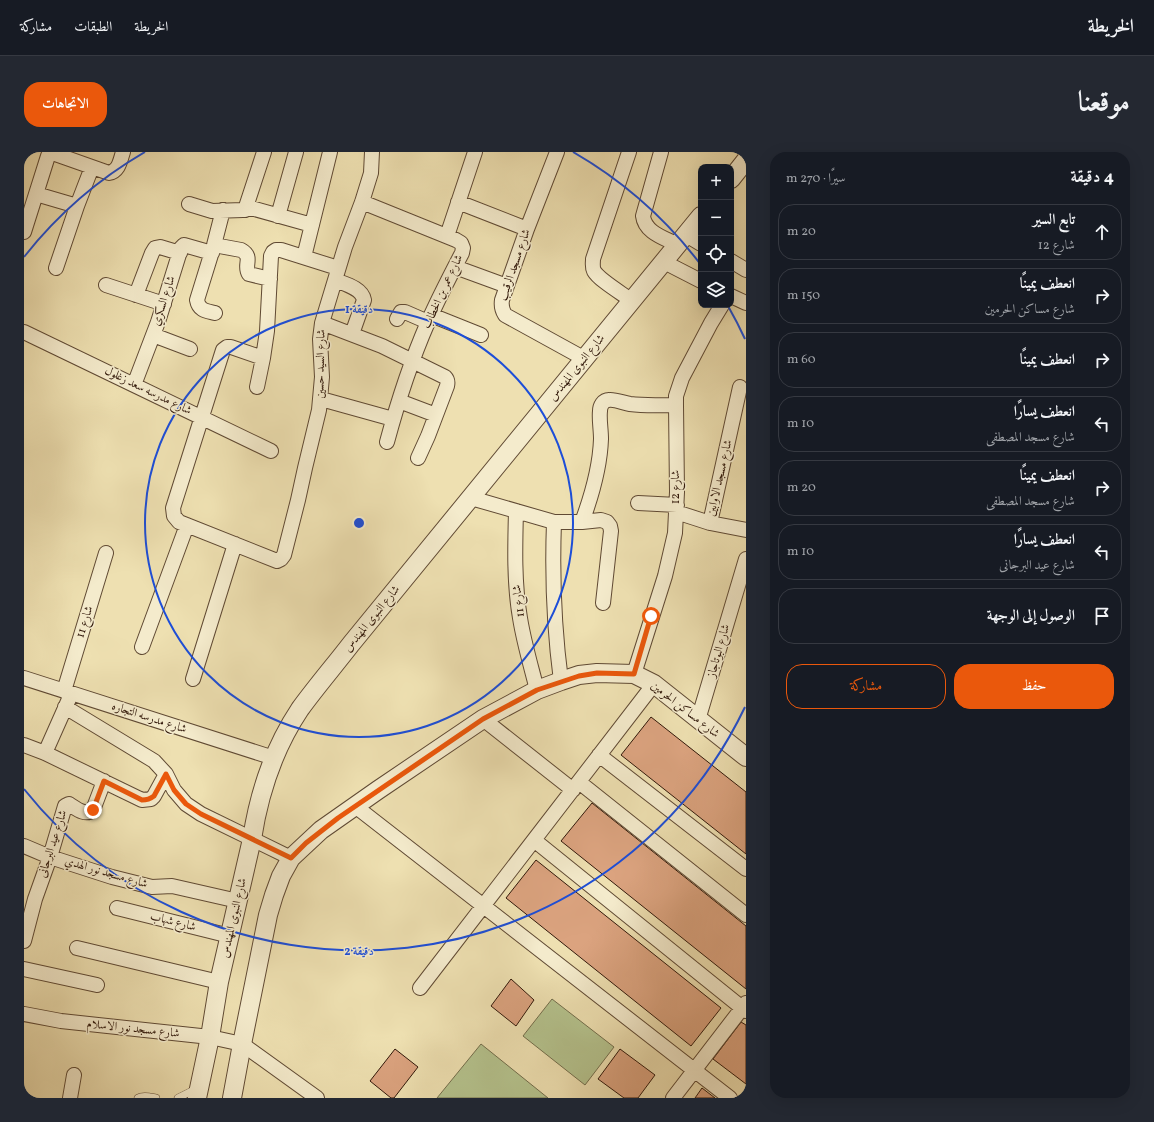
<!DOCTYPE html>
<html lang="ar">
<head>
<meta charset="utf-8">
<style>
	body { margin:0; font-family:Vollkorn,Amiri,serif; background:#242831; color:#f1f3f6; direction:rtl }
	.controls { position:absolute; right:12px; top:12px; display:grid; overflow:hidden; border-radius:8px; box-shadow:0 4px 16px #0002 }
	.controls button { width:36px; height:36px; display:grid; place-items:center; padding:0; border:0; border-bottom:1px solid #363941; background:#171b24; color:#f1f3f6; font:20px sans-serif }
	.stop { position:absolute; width:12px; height:12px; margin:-9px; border:3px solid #ea580c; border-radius:50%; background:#fff }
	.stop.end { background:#ea580c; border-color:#fff; box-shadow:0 1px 4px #0008 }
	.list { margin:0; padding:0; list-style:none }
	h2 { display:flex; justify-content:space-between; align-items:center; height:52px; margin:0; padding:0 16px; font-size:17px }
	h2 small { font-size:13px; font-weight:400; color:#9ea1a6 }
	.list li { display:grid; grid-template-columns:26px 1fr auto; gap:12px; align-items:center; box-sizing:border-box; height:56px; margin:0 8px 8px; padding:0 8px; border:1px solid #363941; border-radius:16px }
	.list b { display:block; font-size:15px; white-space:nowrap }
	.list p { margin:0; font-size:13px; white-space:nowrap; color:#9ea1a6 }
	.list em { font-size:13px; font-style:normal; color:#9ea1a6 }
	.actions { display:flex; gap:8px; padding:12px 16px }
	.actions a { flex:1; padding:9px 0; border:1px solid #ea580c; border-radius:16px; text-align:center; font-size:14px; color:#ea580c }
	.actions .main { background:#ea580c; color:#fff }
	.icon { flex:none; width:22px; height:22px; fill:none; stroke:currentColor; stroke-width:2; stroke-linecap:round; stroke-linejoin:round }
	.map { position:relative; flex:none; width:722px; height:946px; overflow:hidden; direction:ltr; border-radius:16px }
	header { display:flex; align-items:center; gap:24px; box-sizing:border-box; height:56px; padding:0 20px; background:#171b24; border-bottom:1px solid #363941 }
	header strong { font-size:19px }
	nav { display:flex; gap:22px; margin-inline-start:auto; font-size:14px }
	.intro { display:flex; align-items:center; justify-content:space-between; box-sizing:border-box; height:96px; padding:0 24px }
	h1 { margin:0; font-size:28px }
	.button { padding:10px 18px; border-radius:16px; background:#ea580c; color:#fff; font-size:14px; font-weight:700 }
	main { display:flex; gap:24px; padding:0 24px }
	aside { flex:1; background:#171b24; border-radius:16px; box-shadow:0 4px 16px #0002 }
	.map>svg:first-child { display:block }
	.green { fill:#b5c38e; stroke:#736e4c }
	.building { fill:#dba37f; stroke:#31180a }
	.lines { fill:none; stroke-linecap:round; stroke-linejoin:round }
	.service-casing { stroke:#604a34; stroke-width:8 }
	.minor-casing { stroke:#604a34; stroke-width:16 }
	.tertiary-casing { stroke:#604a34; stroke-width:20 }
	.service { stroke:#f4ebcc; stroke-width:7 }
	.minor { stroke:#f4ebcc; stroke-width:14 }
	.tertiary { stroke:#f4ebcc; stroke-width:18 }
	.route { stroke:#ea580c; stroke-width:5 }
	.ring { fill:none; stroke:#1d4ed8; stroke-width:2 }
	.labels { text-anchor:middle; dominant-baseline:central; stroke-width:3; stroke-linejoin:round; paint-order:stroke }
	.street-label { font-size:12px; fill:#31180a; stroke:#f4ebcc }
	.centre { fill:#1d4ed8; stroke:#f4ebcc; stroke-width:2 }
	.ring-label { font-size:12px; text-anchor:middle; font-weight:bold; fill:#1d4ed8; stroke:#f4ebcc; stroke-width:3; stroke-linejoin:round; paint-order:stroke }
</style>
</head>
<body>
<header>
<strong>الخريطة</strong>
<nav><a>الخريطة</a><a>الطبقات</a><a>مشاركة</a></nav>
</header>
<div class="intro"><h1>موقعنا</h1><a class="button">الاتجاهات</a></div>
<main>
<aside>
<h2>4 دقيقة<small>سيرًا · 270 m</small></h2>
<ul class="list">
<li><svg class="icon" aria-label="ahead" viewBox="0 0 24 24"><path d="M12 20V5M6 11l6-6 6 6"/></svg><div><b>تابع السير</b><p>شارع 12</p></div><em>20 m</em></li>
<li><svg class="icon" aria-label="right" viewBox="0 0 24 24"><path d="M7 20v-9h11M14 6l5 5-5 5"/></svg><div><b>انعطف يمينًا</b><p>شارع مساكن الحرمين</p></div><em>150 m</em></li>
<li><svg class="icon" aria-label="right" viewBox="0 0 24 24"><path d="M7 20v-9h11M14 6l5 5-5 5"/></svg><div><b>انعطف يمينًا</b></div><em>60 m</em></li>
<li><svg class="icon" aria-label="left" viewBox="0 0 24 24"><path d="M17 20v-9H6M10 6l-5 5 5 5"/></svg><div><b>انعطف يسارًا</b><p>شارع مسجد المصطفى</p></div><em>10 m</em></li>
<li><svg class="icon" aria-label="right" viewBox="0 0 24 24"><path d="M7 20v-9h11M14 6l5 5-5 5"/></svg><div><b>انعطف يمينًا</b><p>شارع مسجد المصطفى</p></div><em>20 m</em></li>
<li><svg class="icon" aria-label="left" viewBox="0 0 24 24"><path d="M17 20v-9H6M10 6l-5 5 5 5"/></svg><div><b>انعطف يسارًا</b><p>شارع عيد البرجانى</p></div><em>10 m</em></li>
<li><svg class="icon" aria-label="arrive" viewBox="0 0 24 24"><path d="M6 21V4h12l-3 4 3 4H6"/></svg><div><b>الوصول إلى الوجهة</b></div></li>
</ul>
<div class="actions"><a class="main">حفظ</a><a>مشاركة</a></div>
</aside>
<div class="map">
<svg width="722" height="946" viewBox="0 0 722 946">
	<rect width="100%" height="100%" fill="#eee0b1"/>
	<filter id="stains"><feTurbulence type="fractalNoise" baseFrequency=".005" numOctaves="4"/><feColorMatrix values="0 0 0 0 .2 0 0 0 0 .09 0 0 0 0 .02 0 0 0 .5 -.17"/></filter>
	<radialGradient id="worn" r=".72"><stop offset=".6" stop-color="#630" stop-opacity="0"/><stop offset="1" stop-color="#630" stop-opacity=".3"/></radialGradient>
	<path class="green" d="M 528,847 L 590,895 L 561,933 L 499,884 Z
		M 457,892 L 524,946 L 413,946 Z"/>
	<path class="building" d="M 627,565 L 722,640 L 722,702 L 597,603 Z
		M 568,651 L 722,774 L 722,837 L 537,689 Z
		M 512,708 L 697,856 L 667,894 L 482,746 Z
		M 487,827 L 510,848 L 492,874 L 467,854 Z
		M 717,870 L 722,873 L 722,932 L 689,907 Z
		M 371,897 L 394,915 L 370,946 L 367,946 L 346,929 Z
		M 596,897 L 631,923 L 614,946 L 600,946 L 574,927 Z
		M 678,936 L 691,946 L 671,946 Z"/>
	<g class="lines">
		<defs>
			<path id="service" d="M 114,946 C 119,943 126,945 132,946
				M 154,946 L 168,939 L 172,935"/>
			<path id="minor" d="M 533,0 L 503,77 L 478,148 C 477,154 478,158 481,163 L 561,207
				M 605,0 L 569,107 C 569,111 568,115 570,119 C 575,128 599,142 608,149
				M 637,0 L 619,64 C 621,81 641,86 654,93
				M 12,42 L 53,54
				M 338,50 L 432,88 L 437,91 L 439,96 L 438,101 C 426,124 414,147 404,170 C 387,209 374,249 363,290
				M 434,50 L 503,77
				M 165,52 L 188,59 L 219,58 L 227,56 L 288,73
				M 221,58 L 240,0
				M 254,64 L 272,0
				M 0,80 L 24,4 L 28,2 L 31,2 L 85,21 C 95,19 96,9 99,0
				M 662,83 L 677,92
				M 423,84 L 451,0
				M 190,93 L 217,98 C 230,105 219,113 225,122 L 246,127
				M 280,105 L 306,0
				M 707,109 L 722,118
				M 640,110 L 677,129
				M 431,115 L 483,134
				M 32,116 L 53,54 L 68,15
				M 311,128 C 321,132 338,136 340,148 L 328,182
				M 82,133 L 140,152
				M 112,143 L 128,101 L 131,96 L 136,95 L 156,101
				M 707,144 L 722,151
				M 191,161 C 183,159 175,159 173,148 L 190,93 L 199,58
				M 407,163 L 457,183
				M 373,167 L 377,160 L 381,160 L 404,170
				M 298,171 L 358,194 L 421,225 C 424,228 424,230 423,234 L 404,284 L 394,306
				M 0,180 L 247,299
				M 129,183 L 166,197
				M 239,206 L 207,195 L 203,195 L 199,198 L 149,356 L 150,364 L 155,370 L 253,409 L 257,407 L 260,403 L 274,348 L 281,316 L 295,258 L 298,225 L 296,187 L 298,171 L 321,95 L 338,50 L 347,21 L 348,0
				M 110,233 L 134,170 L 157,96 L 160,93 L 188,101
				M 233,235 L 239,206 L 243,179 L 247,104 L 249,100 L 252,98 L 257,98 L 314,116
				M 297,247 L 369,267
				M 375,249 L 412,263
				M 447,346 L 530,370 L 558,370 L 577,368 L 583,370 L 586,374 L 587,379 L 579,451
				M 614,351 L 653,353
				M 492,359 C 491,395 490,431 496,466 C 500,491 507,514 513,538
				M 652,360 L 686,371 L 722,378
				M 530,370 C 528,423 530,476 537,529
				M 558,370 C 568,343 576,316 577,287 C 577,277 575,268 576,259 C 576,254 579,248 585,248 C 590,247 600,251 606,252 C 621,254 636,253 652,253
				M 686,371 L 716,235
				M 118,495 L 163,373
				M 610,522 L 641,424 L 651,381 L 653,340 L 652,253 L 652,244 L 658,226 L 687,171 L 698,153
				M 0,526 L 250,606
				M 169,527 L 211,392
				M 40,539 L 82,401
				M 41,555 L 130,609 L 142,622 L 150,638 L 162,652 L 177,662 L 267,706
				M 459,567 L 549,638
				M 674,568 L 722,407
				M 0,593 L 21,601 L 118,648 L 127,647 L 130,644 L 142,622
				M 21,601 L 45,547
				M 575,603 L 722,717
				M 555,630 L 722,763
				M 331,654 L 706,946
				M 510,688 L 722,859
				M 0,694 L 26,705 L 88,725 L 128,735 L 148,734 L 214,749
				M 93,756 L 206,784
				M 0,789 L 11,747 L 26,705 L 41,654 L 45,652 C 53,657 61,664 69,658 L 80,629
				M 53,796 L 195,830
				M 0,817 L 73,833
				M 396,836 L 630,532
				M 0,862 L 37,869 L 186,885 L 218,892 L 293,946
				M 46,946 L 50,923
				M 649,946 L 722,851"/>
			<path id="tertiary" d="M 707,27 L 722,8
				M 173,946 L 186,885 L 195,830 L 228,687 C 235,641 250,596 276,557 C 292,535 310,514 327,492 L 677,64
				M 208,946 L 218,892 L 244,763 L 250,743 L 257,724 L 267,706 L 297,678 L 354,638 L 459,567 L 513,538 L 537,529 L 555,523 L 573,521 L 610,522 L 630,532 L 722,605"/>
		</defs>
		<use href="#service" class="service-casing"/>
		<use href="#minor" class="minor-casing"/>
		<use href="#tertiary" class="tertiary-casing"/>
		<use href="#service" class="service"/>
		<use href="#minor" class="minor"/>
		<use href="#tertiary" class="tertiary"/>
	</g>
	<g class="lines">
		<path class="route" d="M 69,658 L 80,629 L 118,648 C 123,648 126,647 130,644 L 142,622 L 150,638 L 162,652 L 177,662 L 267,706 L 282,691 L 314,666 L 459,567 L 513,538 L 555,524 L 573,521 L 610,522 L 627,464"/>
	</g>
	<g class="ring">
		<circle cx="335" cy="371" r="214"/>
		<path d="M721 555A428 428 0 0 1 0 637M0 105A428 428 0 0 1 121 0M549 0A428 428 0 0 1 677 113M704 154A428 428 0 0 1 721 187"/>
	</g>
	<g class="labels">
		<g class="street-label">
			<text transform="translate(491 113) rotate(-71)">شارع مسجد الرقيب</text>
			<text transform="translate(419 140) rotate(-65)">شارع عمر بن الخطاب</text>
			<text transform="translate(140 149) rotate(-72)">شارع السكري</text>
			<text transform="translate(297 212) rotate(-89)">شارع السيد حسين</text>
			<text transform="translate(553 216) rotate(-51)">شارع النبوى المهندس</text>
			<text transform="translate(124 239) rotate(26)">شارع مدرسه سعد زغلول</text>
			<text transform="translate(696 326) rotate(-77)">شارع مسجد الاوابين</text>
			<text transform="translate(652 335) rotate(-90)">شارع 12</text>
			<text transform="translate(495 449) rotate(-97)">شارع 11</text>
			<text transform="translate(348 467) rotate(-51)">شارع النبوى المهندس</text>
			<text transform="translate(61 470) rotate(-73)">شارع 11</text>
			<text transform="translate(695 499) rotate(-74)">شارع البوتاجاز</text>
			<text transform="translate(661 558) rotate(38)">شارع مساكن الحرمين</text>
			<text transform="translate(125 566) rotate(18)">شارع مدرسه التجاره</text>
			<text transform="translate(29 692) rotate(-72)">شارع عيد البرجانى</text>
			<text transform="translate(82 721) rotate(16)">شارع مسجد نور الهدي</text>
			<text transform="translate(210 766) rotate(-77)">شارع النبوى المهندس</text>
			<text transform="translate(149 770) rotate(14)">شارع شهاب</text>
			<text transform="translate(109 877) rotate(6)">شارع مسجد نور الاسلام</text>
		</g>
	</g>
	<circle cx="335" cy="371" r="6" class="centre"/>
	<g class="ring-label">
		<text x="335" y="161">1 دقيقة</text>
		<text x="335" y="803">2 دقيقة</text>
	</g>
	<rect width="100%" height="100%" filter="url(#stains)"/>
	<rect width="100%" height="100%" fill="url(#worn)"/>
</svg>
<div class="controls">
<button>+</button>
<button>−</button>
<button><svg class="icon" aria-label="locate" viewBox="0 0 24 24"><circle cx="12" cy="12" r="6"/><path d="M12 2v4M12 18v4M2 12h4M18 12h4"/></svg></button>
<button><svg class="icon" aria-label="layers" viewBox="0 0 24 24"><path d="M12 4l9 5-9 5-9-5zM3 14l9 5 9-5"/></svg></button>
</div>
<div class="stop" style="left:627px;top:464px"></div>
<div class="stop end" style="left:69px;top:658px"></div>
</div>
</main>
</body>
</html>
